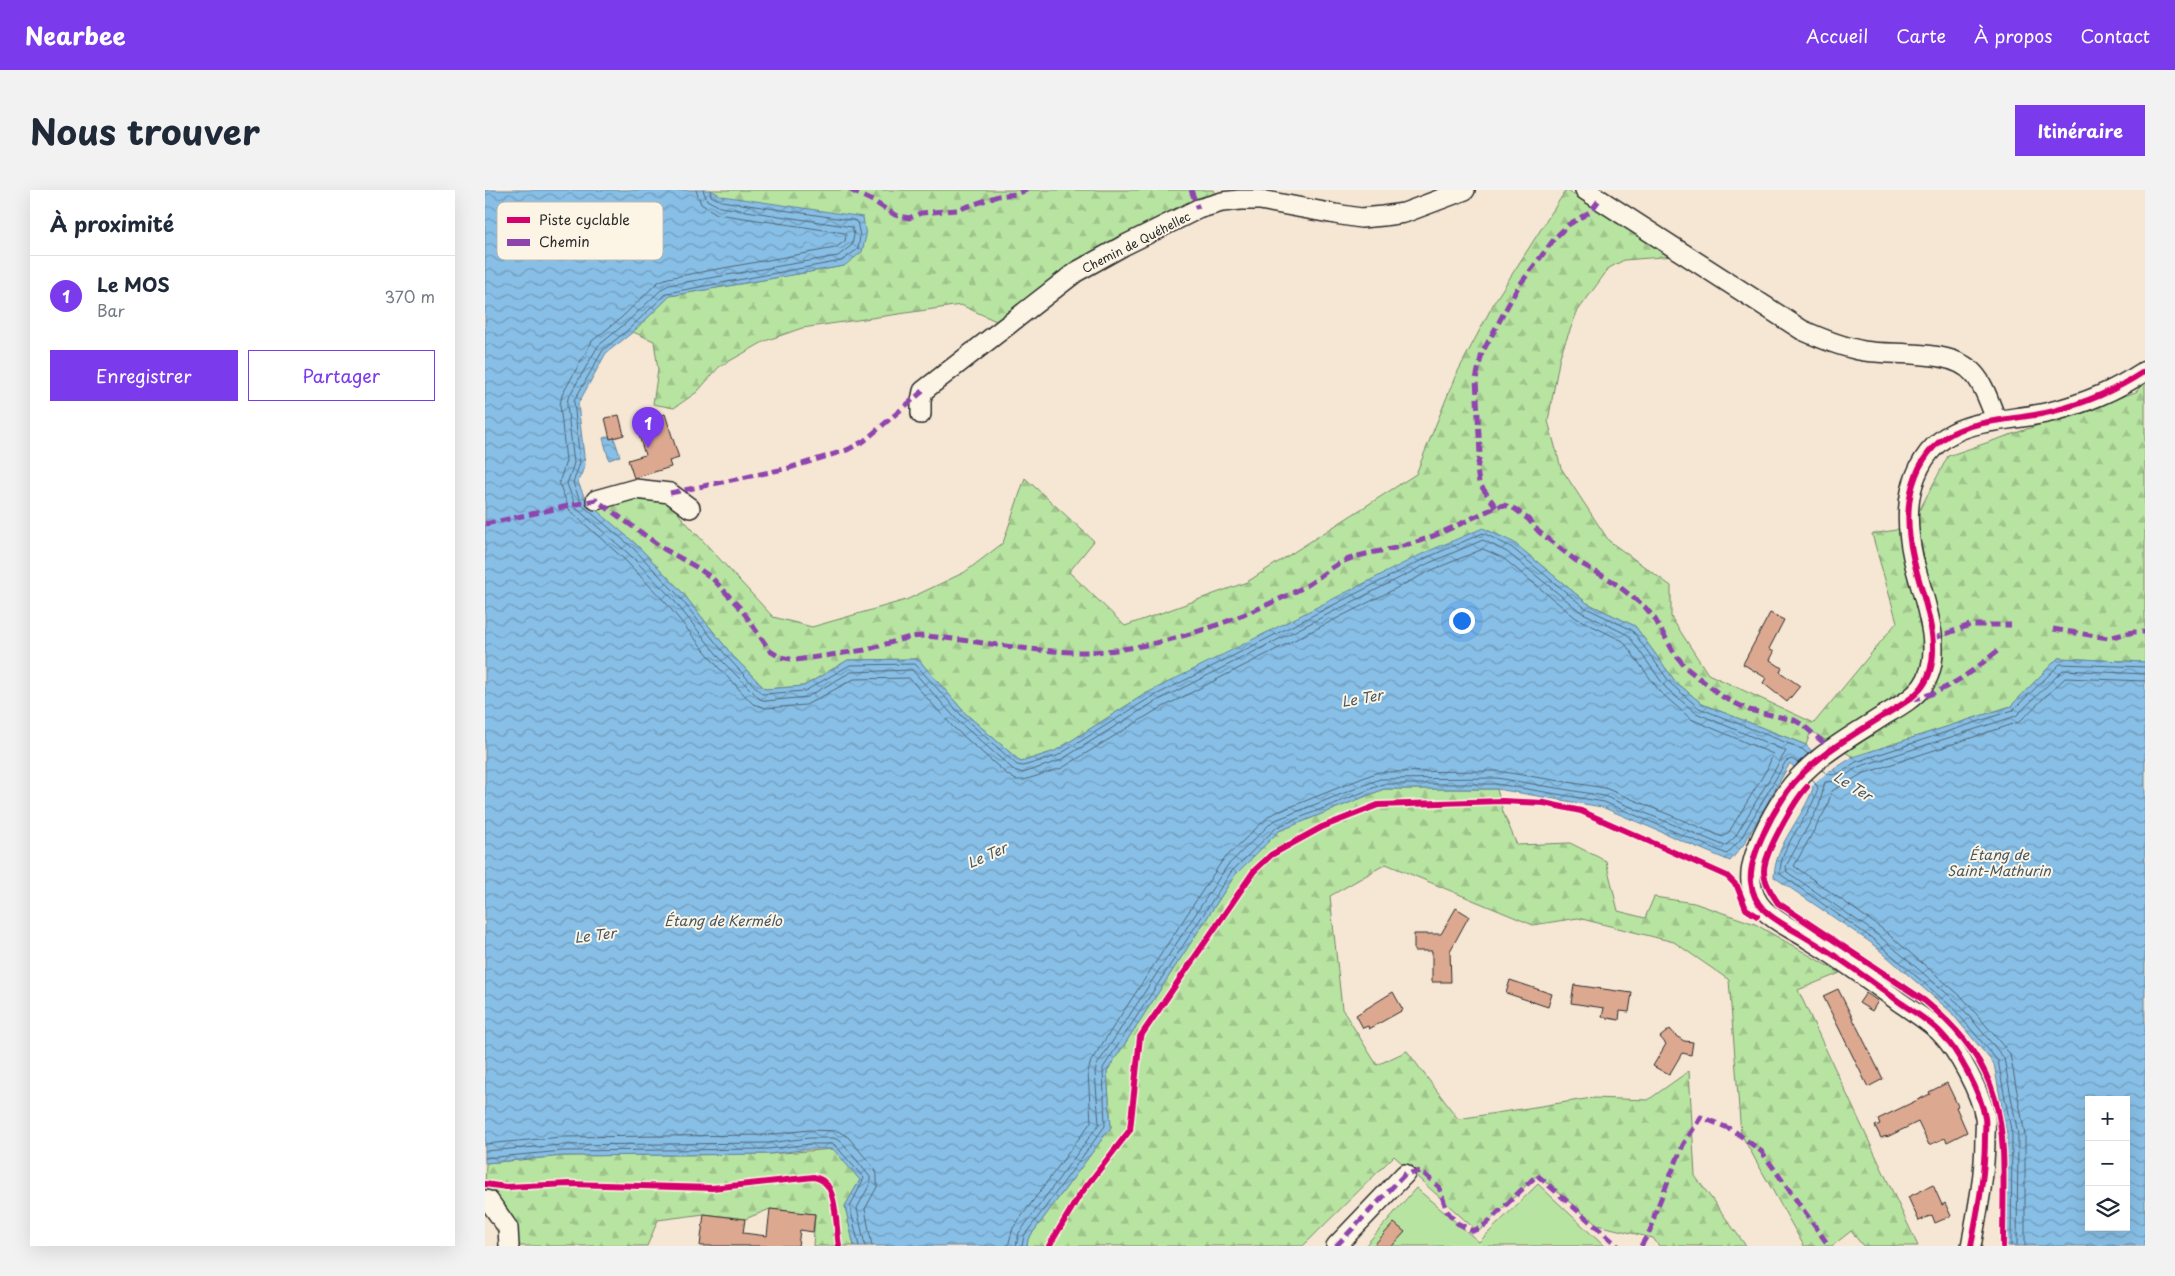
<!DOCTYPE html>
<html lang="fr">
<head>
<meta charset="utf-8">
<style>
	body { margin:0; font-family:"Playpen Sans",sans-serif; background:#f2f2f3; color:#1f2937 }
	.controls { position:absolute; right:15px; bottom:15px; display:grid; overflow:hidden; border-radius:0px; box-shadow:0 5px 20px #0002 }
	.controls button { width:45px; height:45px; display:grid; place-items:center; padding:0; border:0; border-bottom:1px solid #e0e1e3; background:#fff; color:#1f2937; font:25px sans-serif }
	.you { position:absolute; left:976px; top:430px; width:18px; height:18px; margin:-12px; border:4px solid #fff; border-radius:50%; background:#1a73e8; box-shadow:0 0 0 8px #1a73e833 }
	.badge { display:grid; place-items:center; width:32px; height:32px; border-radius:50%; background:#7c3aed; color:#fff; font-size:16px; font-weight:700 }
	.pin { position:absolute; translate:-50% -41px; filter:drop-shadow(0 1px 2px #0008) }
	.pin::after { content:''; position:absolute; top:26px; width:18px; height:15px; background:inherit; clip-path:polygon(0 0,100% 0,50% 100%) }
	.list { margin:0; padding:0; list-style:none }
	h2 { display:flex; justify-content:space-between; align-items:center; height:65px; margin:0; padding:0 20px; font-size:21px }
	h2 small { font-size:16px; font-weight:400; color:#747a83 }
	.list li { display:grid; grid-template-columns:32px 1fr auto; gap:15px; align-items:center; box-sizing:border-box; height:80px; padding:0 20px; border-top:1px solid #e0e1e3 }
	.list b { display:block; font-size:19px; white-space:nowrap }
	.list p { margin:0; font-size:16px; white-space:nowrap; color:#747a83 }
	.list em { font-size:16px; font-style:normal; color:#747a83 }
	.actions { display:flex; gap:10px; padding:15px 20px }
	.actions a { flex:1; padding:11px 0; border:1px solid #7c3aed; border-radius:0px; text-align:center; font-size:18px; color:#7c3aed }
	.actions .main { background:#7c3aed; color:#fff }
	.icon { flex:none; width:28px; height:28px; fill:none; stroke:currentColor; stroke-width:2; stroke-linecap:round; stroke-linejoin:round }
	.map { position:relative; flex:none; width:1660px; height:1056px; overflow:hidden; border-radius:0px }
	header { display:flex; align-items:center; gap:30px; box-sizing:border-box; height:70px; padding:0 25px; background:#7c3aed; color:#fff }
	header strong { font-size:24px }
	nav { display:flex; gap:28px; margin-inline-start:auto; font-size:18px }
	.intro { display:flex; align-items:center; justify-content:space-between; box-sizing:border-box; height:120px; padding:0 30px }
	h1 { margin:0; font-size:35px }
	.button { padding:12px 22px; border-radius:0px; background:#7c3aed; color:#fff; font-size:18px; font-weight:700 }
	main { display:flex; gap:30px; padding:0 30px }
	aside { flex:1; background:#fff; border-radius:0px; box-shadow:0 5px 20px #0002 }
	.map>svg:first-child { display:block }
	.forest { fill:url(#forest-firs); stroke:#728866 }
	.pitch { fill:#b8e4a1; stroke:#728866 }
	.water { fill:url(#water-waves); stroke:#63849b; fill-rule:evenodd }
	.pier { fill:#f6e6d4 }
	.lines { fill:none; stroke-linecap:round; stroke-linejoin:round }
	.shore { stroke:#506676; stroke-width:1 }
	.building { fill:#dca890; stroke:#2b2b2b }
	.minor-casing { stroke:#2b2b2b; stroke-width:22 }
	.minor { stroke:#fcf5e5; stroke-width:19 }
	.quiet { stroke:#8e44ad; stroke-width:5; stroke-dasharray:10 5; stroke-linecap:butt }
	.cycleway-casing { stroke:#fcf5e5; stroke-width:9 }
	.cycleway { stroke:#d6006c; stroke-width:6 }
	.labels { text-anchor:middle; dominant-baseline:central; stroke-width:4; stroke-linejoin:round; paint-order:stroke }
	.street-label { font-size:12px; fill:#2b2b2b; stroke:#fcf5e5 }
	.water-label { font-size:14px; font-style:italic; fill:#475763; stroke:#fcf5e5 }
	.key { fill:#fcf5e5; stroke:#bdb8ad; stroke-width:1 }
	.key-label { font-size:14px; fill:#2b2b2b }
</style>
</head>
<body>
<header>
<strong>Nearbee</strong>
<nav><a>Accueil</a><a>Carte</a><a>À propos</a><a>Contact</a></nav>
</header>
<div class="intro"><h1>Nous trouver</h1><a class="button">Itinéraire</a></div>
<main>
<aside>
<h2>À proximité<small></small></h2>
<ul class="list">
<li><span class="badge">1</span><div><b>Le MOS</b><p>Bar</p></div><em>370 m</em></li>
</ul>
<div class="actions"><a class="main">Enregistrer</a><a>Partager</a></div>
</aside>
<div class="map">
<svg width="1660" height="1056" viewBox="0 0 1660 1056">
	<defs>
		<pattern id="forest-firs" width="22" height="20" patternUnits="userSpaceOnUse" patternTransform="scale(1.25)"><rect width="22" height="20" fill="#b8e4a1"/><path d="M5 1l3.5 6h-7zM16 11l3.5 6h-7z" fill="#9ec48b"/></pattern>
		<pattern id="water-waves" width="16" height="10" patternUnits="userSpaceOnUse" patternTransform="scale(1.25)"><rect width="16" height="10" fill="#88bfe6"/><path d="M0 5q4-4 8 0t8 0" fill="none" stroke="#6f9bbb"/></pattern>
	</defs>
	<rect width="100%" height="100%" fill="#f6e6d4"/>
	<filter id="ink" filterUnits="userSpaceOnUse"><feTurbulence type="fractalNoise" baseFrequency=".02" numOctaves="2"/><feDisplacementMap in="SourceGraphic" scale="10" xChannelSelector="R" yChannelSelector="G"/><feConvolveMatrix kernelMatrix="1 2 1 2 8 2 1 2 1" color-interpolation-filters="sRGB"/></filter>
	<g filter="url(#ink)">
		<path class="forest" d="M 225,0 L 728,0 L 733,12 L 638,56 L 524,137 L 476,115 L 317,138 L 280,151 L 234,177 L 212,202 L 189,218 L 168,214 L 173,180 L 169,151 L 148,142 L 185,106 L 359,76 Z
			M 1081,0 L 1190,66 L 1139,70 L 1124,78 L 1092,122 L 1075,166 L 1063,231 L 1076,278 L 1124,351 L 1186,396 L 1186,427 L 1223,484 L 1329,533 L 1412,432 L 1387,344 L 1411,340 L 1433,323 L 1463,266 L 1651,202 L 1660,191 L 1660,472 L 1573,468 L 1526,516 L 1368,567 L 1326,541 L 1321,555 L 1217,514 L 1190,491 L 1150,436 L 1102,413 L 1028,352 L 660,504 L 570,561 L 536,572 L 481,524 L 433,469 L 363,470 L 319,496 L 280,499 L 247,465 L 196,401 L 152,355 L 103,314 L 150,299 L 181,307 L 196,327 L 288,427 L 327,437 L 421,410 L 480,382 L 518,353 L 540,288 L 609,351 L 584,382 L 640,436 L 762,392 L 931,284 L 970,187 L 1010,111 Z
			M 899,599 L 1012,599 L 1018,622 L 1032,655 L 1085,653 L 1121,671 L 1133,721 L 1160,728 L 1169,707 L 1209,713 L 1270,734 L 1355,783 L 1313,800 L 1433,1056 L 1378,1056 L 1366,1041 L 1347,1056 L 1319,1056 L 1256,944 L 1244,790 L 1189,752 L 1093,728 L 1048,735 L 901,674 L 845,706 L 857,819 L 892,875 L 922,861 L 973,929 L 1107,908 L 1163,910 L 1204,881 L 1210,986 L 1261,1056 L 1174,1056 L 1168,1048 L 1112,1035 L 1052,985 L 993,1042 L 909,966 L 818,1056 L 542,1056 L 543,1049 L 626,937 L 622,881 L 750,685 L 794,641 Z
			M 349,959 L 375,990 L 360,1016 L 369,1056 L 328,1056 L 330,1024 L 285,1019 L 260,1029 L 219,1024 L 173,1030 L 162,1056 L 31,1056 L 14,1010 L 0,1000 L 1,973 L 78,966 L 284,964 Z"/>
		<path class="pitch" d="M 1053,994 L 1119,1056 L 880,1056 L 931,998 L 994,1052 Z"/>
		<path class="water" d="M 0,0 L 225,0 L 237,6 L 378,27 L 381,46 L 377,62 L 359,76 L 185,106 L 148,142 L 121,163 L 93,214 L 100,275 L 93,292 L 101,311 L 152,355 L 196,401 L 247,465 L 280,499 L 319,496 L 363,470 L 433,469 L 481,524 L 536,572 L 570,561 L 660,504 L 939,363 L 998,338 L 1028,352 L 1102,413 L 1150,436 L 1190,491 L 1217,514 L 1321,555 L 1346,581 L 1368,567 L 1526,516 L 1573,468 L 1660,472 L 1660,1056 L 1521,1056 L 1522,945 L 1509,874 L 1465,821 L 1385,752 L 1289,687 C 1290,654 1318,628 1328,598 L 1305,573 L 1259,654 L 1245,671 L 1117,617 L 1012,599 L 899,599 L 794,641 L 750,685 L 622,881 L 626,937 L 543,1049 L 542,1056 L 369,1056 L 360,1016 L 375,990 L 348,959 L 325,959 L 284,964 L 78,966 L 0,973 ZM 1604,910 L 1641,910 L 1641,1037 L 1604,1037 Z
			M 128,245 L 135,266 L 124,270 L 118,248 Z"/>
		<path class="pier" d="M 1329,560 L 1347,578 L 1325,598 L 1308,579 Z"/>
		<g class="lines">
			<path class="shore" d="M 211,0 L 216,14 L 232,24 L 360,43 L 361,45 L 360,51 L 350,58 L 183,88 L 173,92 L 136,128 L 107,151 L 77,205 L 75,215 L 81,271 L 74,293 L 85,321 L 139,369 L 181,413 L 233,477 L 268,514 L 281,518 L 321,515 L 369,489 L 424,488 L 468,537 L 523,585 L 531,590 L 539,590 L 577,578 L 670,521 L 947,380 L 998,359 L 1018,368 L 1091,428 L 1138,451 L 1175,502 L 1206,529 L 1288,564 L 1282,579 L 1244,642 L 1238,647 L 1120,598 L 1012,581 L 893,582 L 785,625 L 737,671 L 606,871 L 603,882 L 606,932 L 528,1038 L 523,1056
				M 218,0 L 222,10 L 235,17 L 367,37 L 369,45 L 367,55 L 353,66 L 184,95 L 178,98 L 141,133 L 113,156 L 83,208 L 82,215 L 89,273 L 82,294 L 92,319 L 144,364 L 187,408 L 238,472 L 275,509 L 281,511 L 322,507 L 366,482 L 427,480 L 474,532 L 529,580 L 538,583 L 574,571 L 666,514 L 944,373 L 998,350 L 1022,362 L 1096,422 L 1143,445 L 1181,498 L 1211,523 L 1301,561 L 1250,647 L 1240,656 L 1119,606 L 1012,588 L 895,589 L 788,631 L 742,676 L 612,875 L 610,882 L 614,934 L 534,1043 L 531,1056
				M 225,0 L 226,6 L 236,11 L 372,31 L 375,46 L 373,59 L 356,71 L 182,103 L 145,138 L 118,160 L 89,211 L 95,273 L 88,293 L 97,315 L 149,359 L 192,404 L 243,468 L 277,504 L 320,501 L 365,475 L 430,474 L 478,527 L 532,575 L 538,576 L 572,566 L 663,509 L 941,368 L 998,343 L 1026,357 L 1099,417 L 1147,440 L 1186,494 L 1214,518 L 1317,559 L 1323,564
				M 1337,580 C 1349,592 1359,579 1371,572 L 1528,520 L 1575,474 L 1660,477
				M 1327,589 L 1333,598 C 1326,627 1294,655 1295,684 L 1388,749 L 1468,818 L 1513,871 L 1527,945 L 1526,1056
				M 0,954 L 77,947 L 282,945 L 324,940 L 353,941 L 363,947 L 389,978 L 392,985 L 392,997 L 380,1019 L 387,1056
				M 0,961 L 77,955 L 283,953 L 324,948 L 349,948 L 357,952 L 385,987 L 385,994 L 372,1018 L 380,1056
				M 0,968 L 78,961 L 283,959 L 325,954 L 349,954 L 379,988 L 365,1017 L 374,1056
				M 537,1056 L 539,1046 L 620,936 L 618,878 L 746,682 L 792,637 L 898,594 L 1012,594 L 1119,612 L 1242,664 L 1255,650 L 1301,571 L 1307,569 L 1313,573
				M 1532,1056 L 1533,945 L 1519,868 L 1473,813 L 1392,744 L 1302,682 L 1301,676 L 1334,616 L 1340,592 L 1352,591 L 1373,577 L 1531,526 L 1578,480 L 1660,484
				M 1540,1056 L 1540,945 L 1525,864 L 1477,807 L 1396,738 L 1309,676 L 1341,619 L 1347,601 L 1377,584 L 1534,532 L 1580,488 L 1660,491"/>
		</g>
		<path class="building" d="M 180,224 L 194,268 L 184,271 L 186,277 L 149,288 L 143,270 L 160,265 L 153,242 L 168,237 L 165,229 Z
			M 134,225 L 139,245 L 125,249 L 120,228 Z
			M 1285,423 L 1299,430 L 1284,459 L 1289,462 L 1285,470 L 1297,478 L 1295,482 L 1315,496 L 1302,512 L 1278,493 L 1281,488 L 1258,474 Z
			M 971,718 L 984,726 L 965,761 L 966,792 L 947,792 L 947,761 L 929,761 L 929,744 L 956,744 Z
			M 1025,790 L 1067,804 L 1063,817 L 1021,803 Z
			M 1089,795 L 1147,803 L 1144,822 L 1135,821 L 1134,830 L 1117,827 L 1119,818 L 1086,813 Z
			M 1353,799 L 1398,889 L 1383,897 L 1338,806 Z
			M 908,802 L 918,820 L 884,839 L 883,836 L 878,838 L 871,825 Z
			M 1381,803 L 1393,811 L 1387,821 L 1374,813 Z
			M 1185,839 L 1191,846 L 1199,851 L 1208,852 L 1206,865 L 1197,863 L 1184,885 L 1168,876 L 1181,854 L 1175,847 Z
			M 1462,893 L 1473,916 L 1471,917 L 1482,942 L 1462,952 L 1460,948 L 1444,955 L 1433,932 L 1402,947 L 1401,946 L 1396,948 L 1390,936 L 1395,934 L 1393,929 L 1445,904 L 1444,902 Z
			M 1448,995 L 1457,1015 L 1460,1013 L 1466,1026 L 1450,1033 L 1447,1025 L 1434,1031 L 1423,1007 Z
			M 285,1019 L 330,1024 L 328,1042 L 315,1040 L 313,1056 L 215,1056 L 219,1024 L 260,1029 L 258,1043 L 282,1046 Z
			M 909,1033 L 920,1042 L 907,1056 L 888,1056 Z"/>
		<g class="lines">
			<defs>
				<path id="minor" d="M 1100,0 L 1317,140 C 1337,149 1357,157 1379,161 C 1410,166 1468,158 1489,184 C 1500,196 1505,215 1511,229
					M 436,224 L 436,211 L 438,201 L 591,82 L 638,56 L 713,19 L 737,12 L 755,10 L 775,10 L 850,24 L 876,28 L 898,26 L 919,23 L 980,0
					M 111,310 L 150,299 L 185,303 L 205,318
					M 0,1010 L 4,1011 L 23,1038 L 24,1056
					M 851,1056 L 920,984
					M 1486,1056 C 1493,1019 1500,985 1500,947 C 1500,941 1501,934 1500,928 C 1496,903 1473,860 1455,842 C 1444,831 1429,822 1416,813 C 1386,791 1357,769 1325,750 C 1310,740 1292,733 1279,720 C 1272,713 1267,702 1266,692 C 1263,667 1288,623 1302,602 C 1326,568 1364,548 1398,526 C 1411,518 1427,510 1437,497 C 1463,462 1436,405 1428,367 C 1423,344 1421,317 1428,294 C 1449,224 1510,235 1565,222 C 1601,213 1629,201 1660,181"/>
			</defs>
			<use href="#minor" class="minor-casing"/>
			<use href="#minor" class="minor"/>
			<path class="quiet" d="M 365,0 L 388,11 L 410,25 L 424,28 L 436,23 L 472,20 L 513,6 L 531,4 L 542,0
				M 706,0 L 713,19
				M 185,303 L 304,278 L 362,260 L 379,251 L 438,201
				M 1011,317 L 994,293 L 992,279 L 995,264 L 991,189 L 997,163 L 1033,97 L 1070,48 L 1083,35 L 1106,21 L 1114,10
				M 0,334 L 111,310 L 179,359 L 213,378 L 228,389 L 257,420 L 285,461 L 295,467 L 311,470 L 325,468 L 380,460 L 425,447 L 440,446 C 500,451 561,466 621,461 C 690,454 759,428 821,396 C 833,389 843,379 855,373 C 876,362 900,362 921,355 C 952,347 982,330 1011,317 L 1019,315 L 1030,319 L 1043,329 L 1054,342 L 1090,370 L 1127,391 L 1160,417 L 1170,429 L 1188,461 L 1200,477 L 1238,507 L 1264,520 L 1309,530 L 1318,535 L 1346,559
				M 1568,439 L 1623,448 L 1648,442 L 1660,442
				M 1447,449 L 1485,435 L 1526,435
				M 1426,510 C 1462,502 1488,481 1516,458
				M 851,1056 L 920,984 L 936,981 L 954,997 L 962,1021 L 972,1033 L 988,1041 L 1000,1035 L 1052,985 L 1133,1056
				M 1156,1056 L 1166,1039 L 1170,1023 L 1198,955 L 1216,927 L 1248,940 L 1277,962 L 1344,1056"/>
			<defs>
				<path id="cycleway" d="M 1322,597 C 1310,610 1279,663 1279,681 C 1279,692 1287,704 1293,713 L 1440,811 C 1531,886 1518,949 1518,1056
					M 0,994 L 21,997 L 84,994 L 227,998 L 329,987 C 332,988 337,989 339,992 C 352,1001 351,1040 354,1056
					M 564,1056 L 594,1006 L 645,940 L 655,847 L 769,681 L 786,665 L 837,637 L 893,615 L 1017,611 L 1059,613 L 1096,621 L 1242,686 L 1252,696 L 1261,719 L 1272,726
					M 1486,1056 C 1493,1019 1500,985 1500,947 C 1500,941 1501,934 1500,928 C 1496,903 1473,860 1455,842 C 1444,831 1429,822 1416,813 C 1386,791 1357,769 1325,750 C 1310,740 1292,733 1279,720 C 1272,713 1267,702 1266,692 C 1263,667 1288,623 1302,602 C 1326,568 1364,548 1398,526 C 1411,518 1427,510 1437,497 C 1463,462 1436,405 1428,367 C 1423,344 1421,317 1428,294 C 1449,224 1510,235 1565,222 C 1601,213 1629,201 1660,181"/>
			</defs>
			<use href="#cycleway" class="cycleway-casing"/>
			<use href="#cycleway" class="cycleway"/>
		</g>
	</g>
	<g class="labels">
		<g class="street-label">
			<text transform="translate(651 52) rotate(-27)">Chemin de Quéhellec</text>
		</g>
		<g class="water-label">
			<text transform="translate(877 508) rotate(-10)">Le Ter</text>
			<text transform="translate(1368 596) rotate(32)">Le Ter</text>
			<text x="1514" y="664">Étang de<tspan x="1514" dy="16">Saint-Mathurin</tspan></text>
			<text transform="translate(502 665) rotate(-24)">Le Ter</text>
			<text x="238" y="730">Étang de Kermélo</text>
			<text transform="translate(110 745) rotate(-7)">Le Ter</text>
		</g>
	</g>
	<rect x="12" y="12" width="166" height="58" rx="8" class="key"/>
	<rect x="22" y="27" width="23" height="6" fill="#d6006c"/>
	<rect x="22" y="49" width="23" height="7" fill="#8e44ad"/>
	<g class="key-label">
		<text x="54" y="35">Piste cyclable</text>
		<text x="54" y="57">Chemin</text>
	</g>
</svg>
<div class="controls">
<button>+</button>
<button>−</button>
<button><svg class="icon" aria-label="layers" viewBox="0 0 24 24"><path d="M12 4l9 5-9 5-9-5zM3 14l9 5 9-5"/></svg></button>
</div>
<div class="you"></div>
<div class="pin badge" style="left:163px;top:258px">1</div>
</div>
</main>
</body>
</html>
